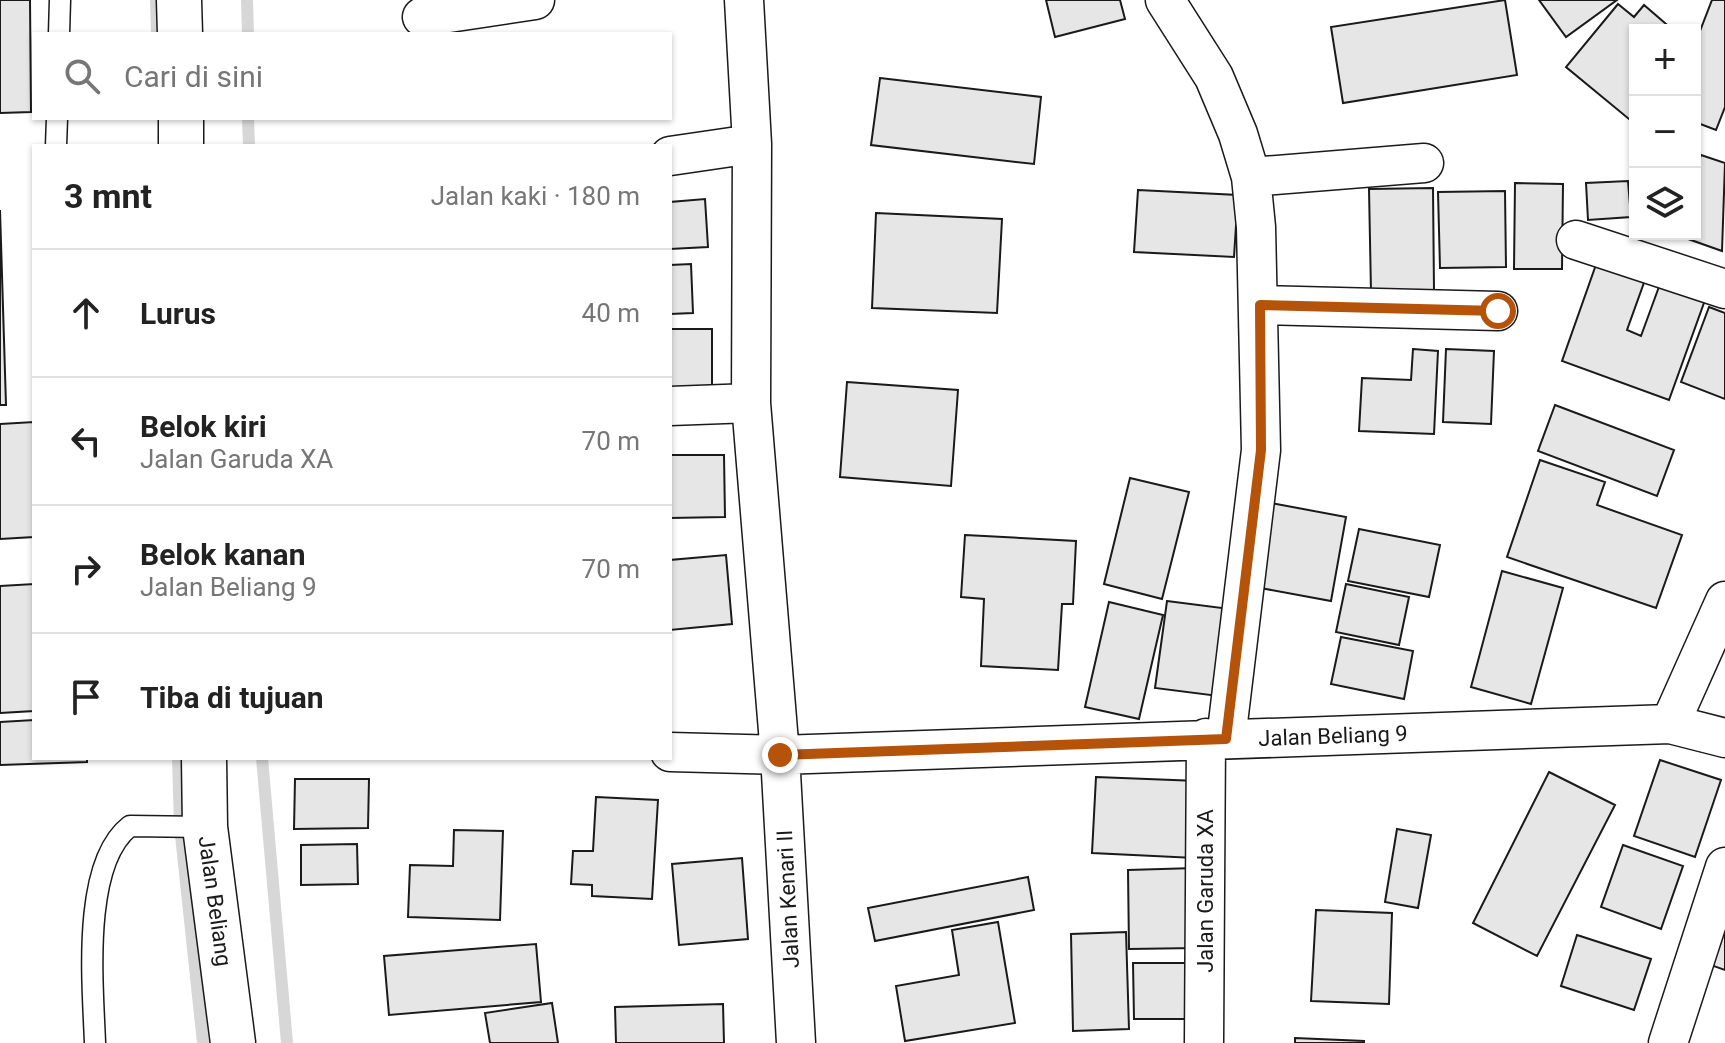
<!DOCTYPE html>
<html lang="id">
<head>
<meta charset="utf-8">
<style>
	body { margin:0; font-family:Roboto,sans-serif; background:#f2f2f2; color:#222 }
	.controls { position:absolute; right:24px; top:24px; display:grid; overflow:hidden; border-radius:0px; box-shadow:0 2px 6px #0004 }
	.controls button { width:72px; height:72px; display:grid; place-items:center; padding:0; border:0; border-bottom:2px solid #e0e0e0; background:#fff; color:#222; font:40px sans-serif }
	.stop { position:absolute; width:24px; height:24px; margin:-18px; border:6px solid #b45309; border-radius:50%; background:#fff }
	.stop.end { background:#b45309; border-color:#fff; box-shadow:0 2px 8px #0008 }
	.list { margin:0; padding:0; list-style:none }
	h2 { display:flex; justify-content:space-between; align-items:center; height:104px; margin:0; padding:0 32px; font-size:34px }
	h2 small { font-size:26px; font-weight:400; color:#767676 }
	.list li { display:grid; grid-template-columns:52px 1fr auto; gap:24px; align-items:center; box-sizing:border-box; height:128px; padding:0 32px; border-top:2px solid #e0e0e0 }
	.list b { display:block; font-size:30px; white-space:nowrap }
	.list p { margin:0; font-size:26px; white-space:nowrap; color:#767676 }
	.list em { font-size:26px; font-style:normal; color:#767676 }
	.icon { flex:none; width:44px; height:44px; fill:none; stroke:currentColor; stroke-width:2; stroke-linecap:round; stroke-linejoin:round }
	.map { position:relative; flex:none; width:1725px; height:1043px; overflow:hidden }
	.search { position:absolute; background:#fff; box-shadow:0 2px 6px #0004; left:32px; top:32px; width:640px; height:88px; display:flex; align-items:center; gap:20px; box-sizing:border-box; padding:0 28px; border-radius:0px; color:#767676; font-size:30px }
	.panel { position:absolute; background:#fff; box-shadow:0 2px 6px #0004; left:32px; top:144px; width:640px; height:616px; border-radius:0px }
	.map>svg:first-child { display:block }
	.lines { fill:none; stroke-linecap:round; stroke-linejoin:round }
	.stream { stroke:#d7d7d7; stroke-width:12 }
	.building { fill:#e6e6e6; stroke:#1a1a1a; stroke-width:2 }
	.lane-casing { stroke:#1a1a1a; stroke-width:23 }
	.street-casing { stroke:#1a1a1a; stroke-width:41 }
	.secondary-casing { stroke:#1a1a1a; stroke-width:47 }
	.lane { stroke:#fff; stroke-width:20 }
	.street { stroke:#fff; stroke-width:38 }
	.secondary { stroke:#fff; stroke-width:44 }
	.route { stroke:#b45309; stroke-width:10 }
	.labels { text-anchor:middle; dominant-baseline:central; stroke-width:6; stroke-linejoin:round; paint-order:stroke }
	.street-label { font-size:22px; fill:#1a1a1a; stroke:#fff }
</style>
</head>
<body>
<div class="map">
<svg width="1725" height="1043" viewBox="0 0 1725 1043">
	<rect width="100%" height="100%" fill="#fff"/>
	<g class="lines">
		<path class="stream" d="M 156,0 L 157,34
			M 247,0 L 248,34
			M 248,118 L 249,146
			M 178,758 L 180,826 L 203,1043
			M 262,758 L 287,1043"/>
	</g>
	<path class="building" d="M 0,0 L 30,0 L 31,112 L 0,113 Z
		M 1046,0 L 1120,0 L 1125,19 L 1055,37 Z
		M 1505,0 L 1517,75 L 1343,103 L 1331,27 Z
		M 1539,0 L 1617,0 L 1566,37 Z
		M 1712,0 L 1725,0 L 1725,107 L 1716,130 L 1695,122 L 1695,44 Z
		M 1618,4 L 1634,17 L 1644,5 L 1673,30 L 1635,30 L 1635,124 L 1566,67 Z
		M 880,78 L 1041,97 L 1034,164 L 871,145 Z
		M 1701,155 L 1725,163 L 1722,251 L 1674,234 L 1695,234 L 1695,172 Z
		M 1628,181 L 1631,217 L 1588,220 L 1586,183 Z
		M 1515,183 L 1563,184 L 1562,269 L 1514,269 Z
		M 1433,188 L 1434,290 L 1371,292 L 1369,189 Z
		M 1138,190 L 1238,195 L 1234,257 L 1134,252 Z
		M 1505,191 L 1506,267 L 1440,268 L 1438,192 Z
		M 705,199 L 708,247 L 670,249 L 670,202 Z
		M 0,210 L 6,405 L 0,405 Z
		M 876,213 L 1002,219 L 997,313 L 872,308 Z
		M 1598,259 L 1646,277 L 1627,330 L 1641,336 L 1660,284 L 1705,300 L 1669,400 L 1562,361 Z
		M 691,264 L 693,313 L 670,314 L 670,265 Z
		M 1709,307 L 1725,313 L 1725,399 L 1681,382 Z
		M 670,329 L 712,329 L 712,392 L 670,393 Z
		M 1413,349 L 1438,351 L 1434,434 L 1359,431 L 1362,378 L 1411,380 Z
		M 1446,349 L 1494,351 L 1491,424 L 1443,422 Z
		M 847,382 L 958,390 L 951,486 L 840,477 Z
		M 1555,405 L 1674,450 L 1657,496 L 1538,451 Z
		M 34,422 L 34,537 L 0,539 L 0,424 Z
		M 670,455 L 724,455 L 725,517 L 670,518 Z
		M 1540,460 L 1605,482 L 1597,505 L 1682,535 L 1656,608 L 1507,557 Z
		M 1130,478 L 1189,492 L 1162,599 L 1104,584 Z
		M 1271,503 L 1346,517 L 1331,601 L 1255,587 Z
		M 1359,529 L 1440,545 L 1429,597 L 1348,581 Z
		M 965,535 L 1076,541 L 1073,604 L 1062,604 L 1058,670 L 981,666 L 984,599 L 961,597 Z
		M 726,555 L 732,624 L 670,630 L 670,560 Z
		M 1502,571 L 1563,588 L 1531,704 L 1471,687 Z
		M 34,584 L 34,711 L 0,713 L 0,586 Z
		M 1346,584 L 1409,597 L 1399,645 L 1336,632 Z
		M 1167,601 L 1238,610 L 1226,697 L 1155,688 Z
		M 1109,602 L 1163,615 L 1139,719 L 1085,707 Z
		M 1341,637 L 1413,651 L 1404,699 L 1331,684 Z
		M 34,720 L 34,758 L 87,758 L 87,762 L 0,765 L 0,722 Z
		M 1660,760 L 1721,780 L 1695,857 L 1634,836 Z
		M 1549,772 L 1615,805 L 1537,956 L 1473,923 Z
		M 1096,777 L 1198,781 L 1195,858 L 1092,853 Z
		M 295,779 L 369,779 L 368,828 L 294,829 Z
		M 596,797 L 658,800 L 652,899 L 592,896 L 592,885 L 571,884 L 573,851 L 593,851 Z
		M 1397,829 L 1431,835 L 1418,908 L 1385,902 Z
		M 454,830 L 503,831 L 500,920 L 408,917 L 410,865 L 453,866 Z
		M 357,844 L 358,884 L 301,885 L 301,845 Z
		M 1623,845 L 1683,866 L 1661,929 L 1601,907 Z
		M 742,858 L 748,939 L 679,945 L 672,864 Z
		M 1195,868 L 1196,948 L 1129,949 L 1128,870 Z
		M 1028,877 L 1034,910 L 875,941 L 868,908 Z
		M 1725,897 L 1725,970 L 1702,962 Z
		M 1316,910 L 1392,913 L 1389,1004 L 1311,1001 Z
		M 998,922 L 1015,1023 L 905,1041 L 896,986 L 959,975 L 952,930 Z
		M 1126,932 L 1129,1029 L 1073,1031 L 1071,934 Z
		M 1577,935 L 1651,959 L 1634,1010 L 1561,986 Z
		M 536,944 L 541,1002 L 389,1015 L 384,956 Z
		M 1133,963 L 1196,963 L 1197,1019 L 1134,1019 Z
		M 552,1003 L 558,1043 L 490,1043 L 485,1013 Z
		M 723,1004 L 724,1043 L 616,1043 L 615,1007 Z
		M 1295,1038 L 1364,1041 L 1364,1043 L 1295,1043 Z"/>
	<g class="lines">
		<defs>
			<path id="lane" d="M 59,34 L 60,0
				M 56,146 L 57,118
				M 95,1043 C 93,986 81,864 130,826 L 205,827"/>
			<path id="street" d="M 744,0 L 752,144 L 751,403 L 780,755 L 796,1043
				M 1165,0 L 1214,77 L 1238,134 L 1251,177 L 1256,227 L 1261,450 L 1226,739
				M 422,17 L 535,0
				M 670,156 L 752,144
				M 1251,177 L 1424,163
				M 1576,240 L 1725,289
				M 1260,305 L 1498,311
				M 670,406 L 751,403
				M 1670,724 L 1725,738
				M 670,752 L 780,755 L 1670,724 L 1725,601
				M 1204,1043 L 1206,738
				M 1668,1043 L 1725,867"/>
			<path id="secondary" d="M 179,0 L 180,34
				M 181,118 L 181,146
				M 204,758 L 205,827 L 233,1043"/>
		</defs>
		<use href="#lane" class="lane-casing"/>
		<use href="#street" class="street-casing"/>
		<use href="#secondary" class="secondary-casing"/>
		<use href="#lane" class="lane"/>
		<use href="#street" class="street"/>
		<use href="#secondary" class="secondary"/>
	</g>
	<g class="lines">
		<path class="route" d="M 780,755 L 1226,739 L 1261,450 L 1260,305 L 1498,311"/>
	</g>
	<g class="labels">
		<g class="street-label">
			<text transform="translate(1333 736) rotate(-2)">Jalan Beliang 9</text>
			<text transform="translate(1205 891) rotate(-90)">Jalan Garuda XA</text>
			<text transform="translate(788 899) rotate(-93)">Jalan Kenari II</text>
			<text transform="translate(215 901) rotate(82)">Jalan Beliang</text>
		</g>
	</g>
</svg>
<div class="controls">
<button>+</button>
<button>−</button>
<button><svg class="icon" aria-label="layers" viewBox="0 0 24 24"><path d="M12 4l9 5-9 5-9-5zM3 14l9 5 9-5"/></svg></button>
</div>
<div class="stop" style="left:1498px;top:311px"></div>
<div class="stop end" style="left:780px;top:755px"></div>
<div class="search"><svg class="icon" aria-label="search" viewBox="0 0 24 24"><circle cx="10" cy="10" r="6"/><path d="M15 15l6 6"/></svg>Cari di sini</div>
<section class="panel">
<h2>3 mnt<small>Jalan kaki · 180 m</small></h2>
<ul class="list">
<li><svg class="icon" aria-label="ahead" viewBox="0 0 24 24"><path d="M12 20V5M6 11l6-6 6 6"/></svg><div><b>Lurus</b></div><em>40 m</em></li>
<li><svg class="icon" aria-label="left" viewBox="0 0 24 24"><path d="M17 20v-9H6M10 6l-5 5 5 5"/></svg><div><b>Belok kiri</b><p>Jalan Garuda XA</p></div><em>70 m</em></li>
<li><svg class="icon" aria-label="right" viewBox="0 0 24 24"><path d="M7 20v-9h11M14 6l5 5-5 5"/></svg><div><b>Belok kanan</b><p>Jalan Beliang 9</p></div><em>70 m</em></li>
<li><svg class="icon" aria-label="arrive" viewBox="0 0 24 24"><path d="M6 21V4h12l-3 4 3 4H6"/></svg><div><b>Tiba di tujuan</b></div></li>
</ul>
</section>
</div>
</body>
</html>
